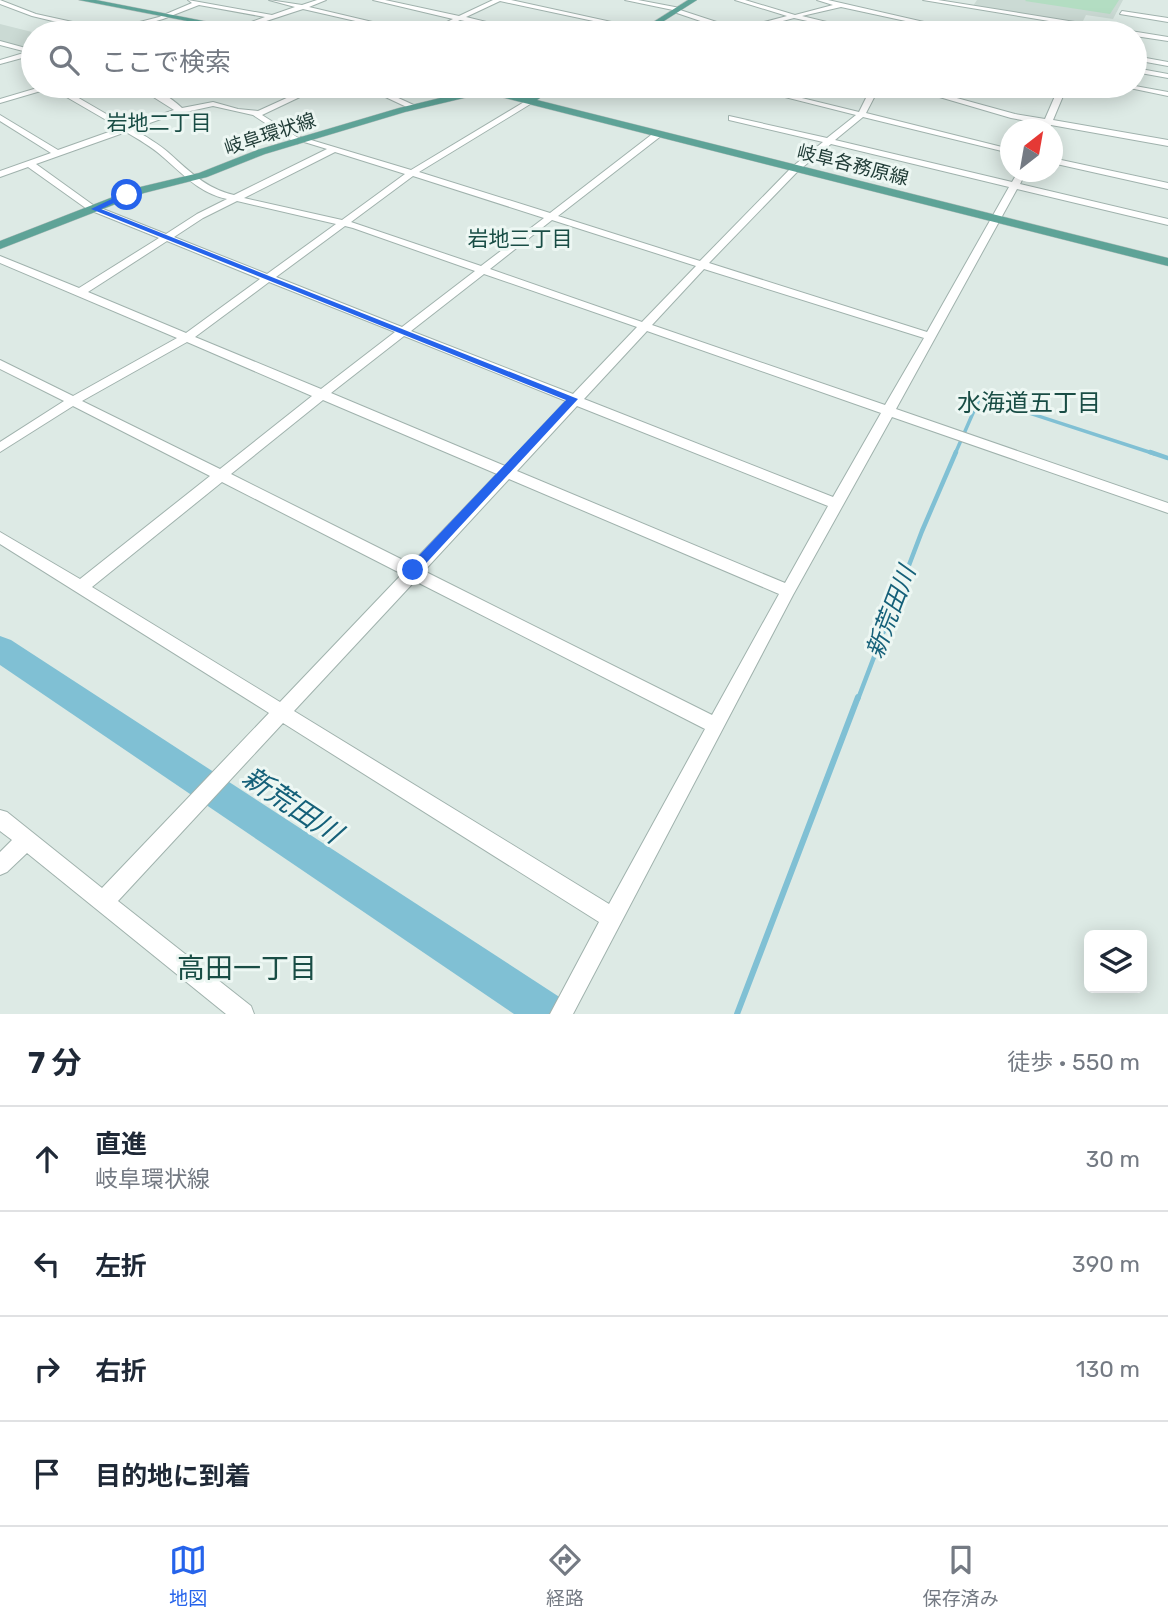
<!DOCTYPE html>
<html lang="ja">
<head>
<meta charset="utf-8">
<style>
	body { margin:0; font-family:Rubik,"Noto Sans JP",sans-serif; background:#f2f2f3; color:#1f2937 }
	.controls { position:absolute; right:21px; bottom:21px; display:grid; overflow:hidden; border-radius:10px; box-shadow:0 4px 18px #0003 }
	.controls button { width:63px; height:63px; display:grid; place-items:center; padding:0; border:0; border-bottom:2px solid #e0e1e3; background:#fff; color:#1f2937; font:35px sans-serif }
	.compass { position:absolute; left:1000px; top:119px; width:63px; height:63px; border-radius:50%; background:#fff; box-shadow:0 4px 18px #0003; rotate:31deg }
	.stop { position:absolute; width:21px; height:21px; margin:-16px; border:5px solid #2563eb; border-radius:50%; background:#fff }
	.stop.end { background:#2563eb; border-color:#fff; box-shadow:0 2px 7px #0008 }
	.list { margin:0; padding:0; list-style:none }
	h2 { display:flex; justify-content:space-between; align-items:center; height:91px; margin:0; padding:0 28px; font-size:30px }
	h2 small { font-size:23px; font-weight:400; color:#747a83 }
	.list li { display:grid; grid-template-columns:46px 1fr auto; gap:21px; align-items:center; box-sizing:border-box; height:105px; padding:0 28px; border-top:2px solid #e0e1e3 }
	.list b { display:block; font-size:26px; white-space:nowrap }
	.list p { margin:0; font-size:23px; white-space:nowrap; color:#747a83 }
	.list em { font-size:23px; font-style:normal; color:#747a83 }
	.icon { flex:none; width:38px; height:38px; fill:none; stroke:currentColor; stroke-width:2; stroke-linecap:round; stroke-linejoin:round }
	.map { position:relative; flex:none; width:1168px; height:1014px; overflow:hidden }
	.search { position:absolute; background:#fff; box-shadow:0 4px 18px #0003; left:21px; right:21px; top:21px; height:77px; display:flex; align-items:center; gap:18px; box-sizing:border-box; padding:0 24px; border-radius:38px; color:#747a83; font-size:26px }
	.sheet { height:511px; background:#fff }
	nav { display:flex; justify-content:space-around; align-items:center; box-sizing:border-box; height:98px; border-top:2px solid #e0e1e3; background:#fff; font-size:19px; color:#747a83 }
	nav a { display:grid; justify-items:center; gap:4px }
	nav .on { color:#2563eb }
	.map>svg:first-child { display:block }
	.built { fill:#cbdad4 }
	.green { fill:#b3ddc2 }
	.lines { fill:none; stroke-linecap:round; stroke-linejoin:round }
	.stream-far2 { stroke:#80c0d4; stroke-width:3.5 }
	.stream-far1 { stroke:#80c0d4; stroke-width:4.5 }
	.stream { stroke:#80c0d4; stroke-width:6 }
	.river { fill:#80c0d4; fill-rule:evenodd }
	.minor-casing { stroke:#a0b2ad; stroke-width:2 }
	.major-casing { stroke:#bcc4c2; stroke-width:1 }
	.minor { fill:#fff; fill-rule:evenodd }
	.major { fill:#5ea397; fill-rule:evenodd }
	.route { fill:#2563eb }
	.labels { text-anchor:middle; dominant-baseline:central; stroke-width:6; stroke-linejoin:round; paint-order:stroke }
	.far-street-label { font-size:19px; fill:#1e3a35; stroke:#edf7f3 }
	.far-neighbourhood-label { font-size:21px; fill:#194d45; stroke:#edf7f3 }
	.neighbourhood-label { font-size:24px; fill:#194d45; stroke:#edf7f3 }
	.water-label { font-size:24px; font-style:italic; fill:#156079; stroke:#edf7f3 }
	.near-water-label { font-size:28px; font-style:italic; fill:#156079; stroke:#edf7f3 }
	.near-neighbourhood-label { font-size:28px; fill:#194d45; stroke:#edf7f3 }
</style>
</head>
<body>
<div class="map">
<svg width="1168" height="1014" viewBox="0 0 1168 1014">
	<rect width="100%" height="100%" fill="#ddeae5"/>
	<path class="built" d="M 977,0 L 1123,0 L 1113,19 L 1086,15 L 1082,23 L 973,6 Z
		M 0,24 L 36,33 L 33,50 L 0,42 Z"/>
	<path class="green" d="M 1119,0 L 1110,14 L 1025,1 L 1026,0 Z"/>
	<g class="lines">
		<path class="stream-far2" d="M 955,454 L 980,397 L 1155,454"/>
		<path class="stream-far1" d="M 1150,452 L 1168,458
			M 858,699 L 922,531 L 956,452"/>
		<path class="stream" d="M 737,1014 L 858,697"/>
		<path class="river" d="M 0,636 L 11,640 L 564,1000 L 570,1014 L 514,1014 L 0,665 Z"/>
		<defs>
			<path id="minor" d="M 0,0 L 36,14 L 109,30 L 159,17 L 192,3 L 188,0 L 272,15 L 295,7 L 269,0 L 302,5 L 317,0 L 326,0 L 309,7 L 419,33 L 408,33 L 303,9 L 230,33 L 221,33 L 265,17 L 199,5 L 163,19 L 115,33 L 103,33 L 32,16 L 0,4 Z
				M 373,0 L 385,0 L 459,16 L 493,0 L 511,0 L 648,30 L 645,32 L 500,1 L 466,17 L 532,33 L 521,33 L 460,20 L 433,33 L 425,33 L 453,19 Z
				M 625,0 L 638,0 L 680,8 L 680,10 L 738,29 L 787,16 L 735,0 L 745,0 L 795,15 L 833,5 L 817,0 L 828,0 L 972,33 L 961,33 L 841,7 L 802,16 L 872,33 L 861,33 L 794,18 L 738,33 L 726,33 L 730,31 L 674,12 L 673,10 Z
				M 923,0 L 938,0 L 1168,37 L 1168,41 L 1135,36 L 1135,33 L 1121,33 Z
				M 1122,11 L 1168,18 L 1168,22 L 1120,14 Z
				M 0,41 L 33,50 L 33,55 L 0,64 L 0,60 L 27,52 L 0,45 Z
				M 1135,56 L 1168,62 L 1168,66 L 1135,60 Z
				M 1135,68 L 1168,74 L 1168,78 L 1135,72 Z
				M 44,86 L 58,86 L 127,126 L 174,110 L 136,86 C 152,86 171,97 182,108 L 213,102 L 238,109 L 258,111 L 313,86 L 323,86 L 262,115 L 300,139 L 301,141 L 297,144 L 253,115 L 213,106 L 172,115 L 133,129 C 145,136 159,144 170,154 C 190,172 207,189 234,195 L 327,149 L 301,141 L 301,137 L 411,170 L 529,99 L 533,101 L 532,103 L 419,172 L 550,213 L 655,132 L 661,132 L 661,136 L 558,216 L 700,261 L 792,167 L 823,142 L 729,120 L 729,116 L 827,138 L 856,115 L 741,86 L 753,86 L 859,112 L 872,86 L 880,86 L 866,113 L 1010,149 L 1010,153 L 863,117 L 835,140 L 1012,182 L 1018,172 L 1026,172 L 1020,184 L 1168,219 L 1168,225 L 1017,189 L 896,409 L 1168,503 L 1168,513 L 892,417 L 793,595 L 573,1014 L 550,1014 L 599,922 L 283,723 L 118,901 L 251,1006 L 254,1014 L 226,1014 L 27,853 L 7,872 L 0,875 L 0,852 L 12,840 L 0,831 L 0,810 L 7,812 L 102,888 L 269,713 L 0,544 L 0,532 L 80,579 L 210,476 L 73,406 L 0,452 L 0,442 L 64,401 L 0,369 L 0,360 L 73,396 L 177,338 L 0,263 L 0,256 L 79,288 L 159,238 L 87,209 L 28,167 L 0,177 L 0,171 L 51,153 L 0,121 L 0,115 L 58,150 L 120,128 L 51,88 L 0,103 L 0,99 ZM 126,132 C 138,139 152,147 163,157 C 183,174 199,193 227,199 L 197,214 L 166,234 L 93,205 L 36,164 ZM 831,144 L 1009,187 L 927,332 L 709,263 L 798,171 ZM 335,152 L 405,174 L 342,220 L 244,198 ZM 413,176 L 544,218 L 481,266 L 351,222 ZM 237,201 L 336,224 L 267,274 L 174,237 L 203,218 ZM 552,220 L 696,266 L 642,322 L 490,269 ZM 345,226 L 353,228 L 475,271 L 402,327 L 276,277 ZM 167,241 L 260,279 L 186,333 L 88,292 ZM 704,269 L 924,338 L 885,405 L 652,325 ZM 484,274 L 637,327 L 573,394 L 411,331 ZM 269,282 L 395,332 L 321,389 L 195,337 ZM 647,331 L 881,413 L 833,497 L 584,399 ZM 404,336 L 566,401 L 505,466 L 331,393 ZM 187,342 L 312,396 L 220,469 L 82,401 ZM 323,400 L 497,474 L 411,564 L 231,474 ZM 577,406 L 828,506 L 785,583 L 517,471 ZM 509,479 L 779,594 L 712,715 L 424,571 ZM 222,482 L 402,574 L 280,702 L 92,587 ZM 415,581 L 705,729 L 609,904 L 294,711 Z
				M 362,86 L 372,86 L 418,107 L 411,109 Z
				M 493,86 L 505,86 L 485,92 L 481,90 Z
				M 902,86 L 913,86 L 1015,114 L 1045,119 L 1055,96 L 1055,86 L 1063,86 L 1063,96 L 1053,120 L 1168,140 L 1168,146 L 1051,125 L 1049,130 L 1041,130 L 1044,124 L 1011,118 Z
				M 1120,86 L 1135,86 L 1168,92 L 1168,96 Z
				M 1052,158 L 1168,183 L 1168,189 L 1052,163 Z"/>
			<path id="major" d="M 79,0 L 96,0 L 265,33 L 249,33 Z
				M 688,0 L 697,0 L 645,33 L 636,33 Z
				M 464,86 L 479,86 L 527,98 L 547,86 L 558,86 L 537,100 L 1168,258 L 1168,266 L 485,93 L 405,112 L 265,154 L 207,177 L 144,193 L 0,249 L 0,241 L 136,188 L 199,173 L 257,150 L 399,108 L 473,90 Z"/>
		</defs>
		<use href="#minor" class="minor-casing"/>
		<use href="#major" class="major-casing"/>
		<use href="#minor" class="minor"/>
		<use href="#major" class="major"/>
	</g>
	<path class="route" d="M 124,193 L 131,195 L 101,209 L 578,399 L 417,573 L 408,573 L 408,567 L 566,400 L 91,209 Z"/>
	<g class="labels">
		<g class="far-street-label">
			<text transform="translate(270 134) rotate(-18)">岐阜環状線</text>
			<text transform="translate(853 165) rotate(14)">岐阜各務原線</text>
		</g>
		<g class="far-neighbourhood-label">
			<text x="159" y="122">岩地二丁目</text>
			<text x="520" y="238">岩地三丁目</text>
		</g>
		<g class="neighbourhood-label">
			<text x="1029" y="403">水海道五丁目</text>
		</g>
		<g class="water-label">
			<text transform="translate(891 612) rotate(-69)">新荒田川</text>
		</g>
		<g class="near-water-label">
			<text transform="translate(292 805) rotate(34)">新荒田川</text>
		</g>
		<g class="near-neighbourhood-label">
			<text x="247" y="968">高田一丁目</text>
		</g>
	</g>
</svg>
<div class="controls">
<button><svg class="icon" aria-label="layers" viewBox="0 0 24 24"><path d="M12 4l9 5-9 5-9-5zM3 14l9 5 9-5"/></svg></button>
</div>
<svg class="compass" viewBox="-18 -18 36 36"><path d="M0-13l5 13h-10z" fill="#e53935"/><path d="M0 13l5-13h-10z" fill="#747a83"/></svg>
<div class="stop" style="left:127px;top:195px"></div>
<div class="stop end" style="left:413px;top:570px"></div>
<div class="search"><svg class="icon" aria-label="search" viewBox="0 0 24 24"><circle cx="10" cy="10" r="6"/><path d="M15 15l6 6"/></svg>ここで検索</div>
</div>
<section class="sheet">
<h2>7 分<small>徒歩 · 550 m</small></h2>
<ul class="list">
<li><svg class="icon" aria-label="ahead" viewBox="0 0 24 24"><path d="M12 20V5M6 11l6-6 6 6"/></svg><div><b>直進</b><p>岐阜環状線</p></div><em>30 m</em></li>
<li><svg class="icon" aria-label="left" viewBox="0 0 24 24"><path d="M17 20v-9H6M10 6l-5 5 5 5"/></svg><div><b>左折</b></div><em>390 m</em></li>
<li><svg class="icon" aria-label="right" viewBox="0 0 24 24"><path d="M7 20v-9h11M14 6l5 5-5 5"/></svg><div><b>右折</b></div><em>130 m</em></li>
<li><svg class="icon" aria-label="arrive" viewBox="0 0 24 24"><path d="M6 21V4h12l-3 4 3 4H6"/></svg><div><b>目的地に到着</b></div></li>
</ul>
</section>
<nav>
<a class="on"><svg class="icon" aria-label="map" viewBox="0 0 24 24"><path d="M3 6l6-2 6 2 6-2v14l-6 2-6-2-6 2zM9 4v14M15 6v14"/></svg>地図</a>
<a><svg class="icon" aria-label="directions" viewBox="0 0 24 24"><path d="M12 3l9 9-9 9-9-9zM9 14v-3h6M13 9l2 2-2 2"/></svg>経路</a>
<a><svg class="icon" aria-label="saved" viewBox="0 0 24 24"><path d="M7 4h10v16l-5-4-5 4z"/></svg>保存済み</a>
</nav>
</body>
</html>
